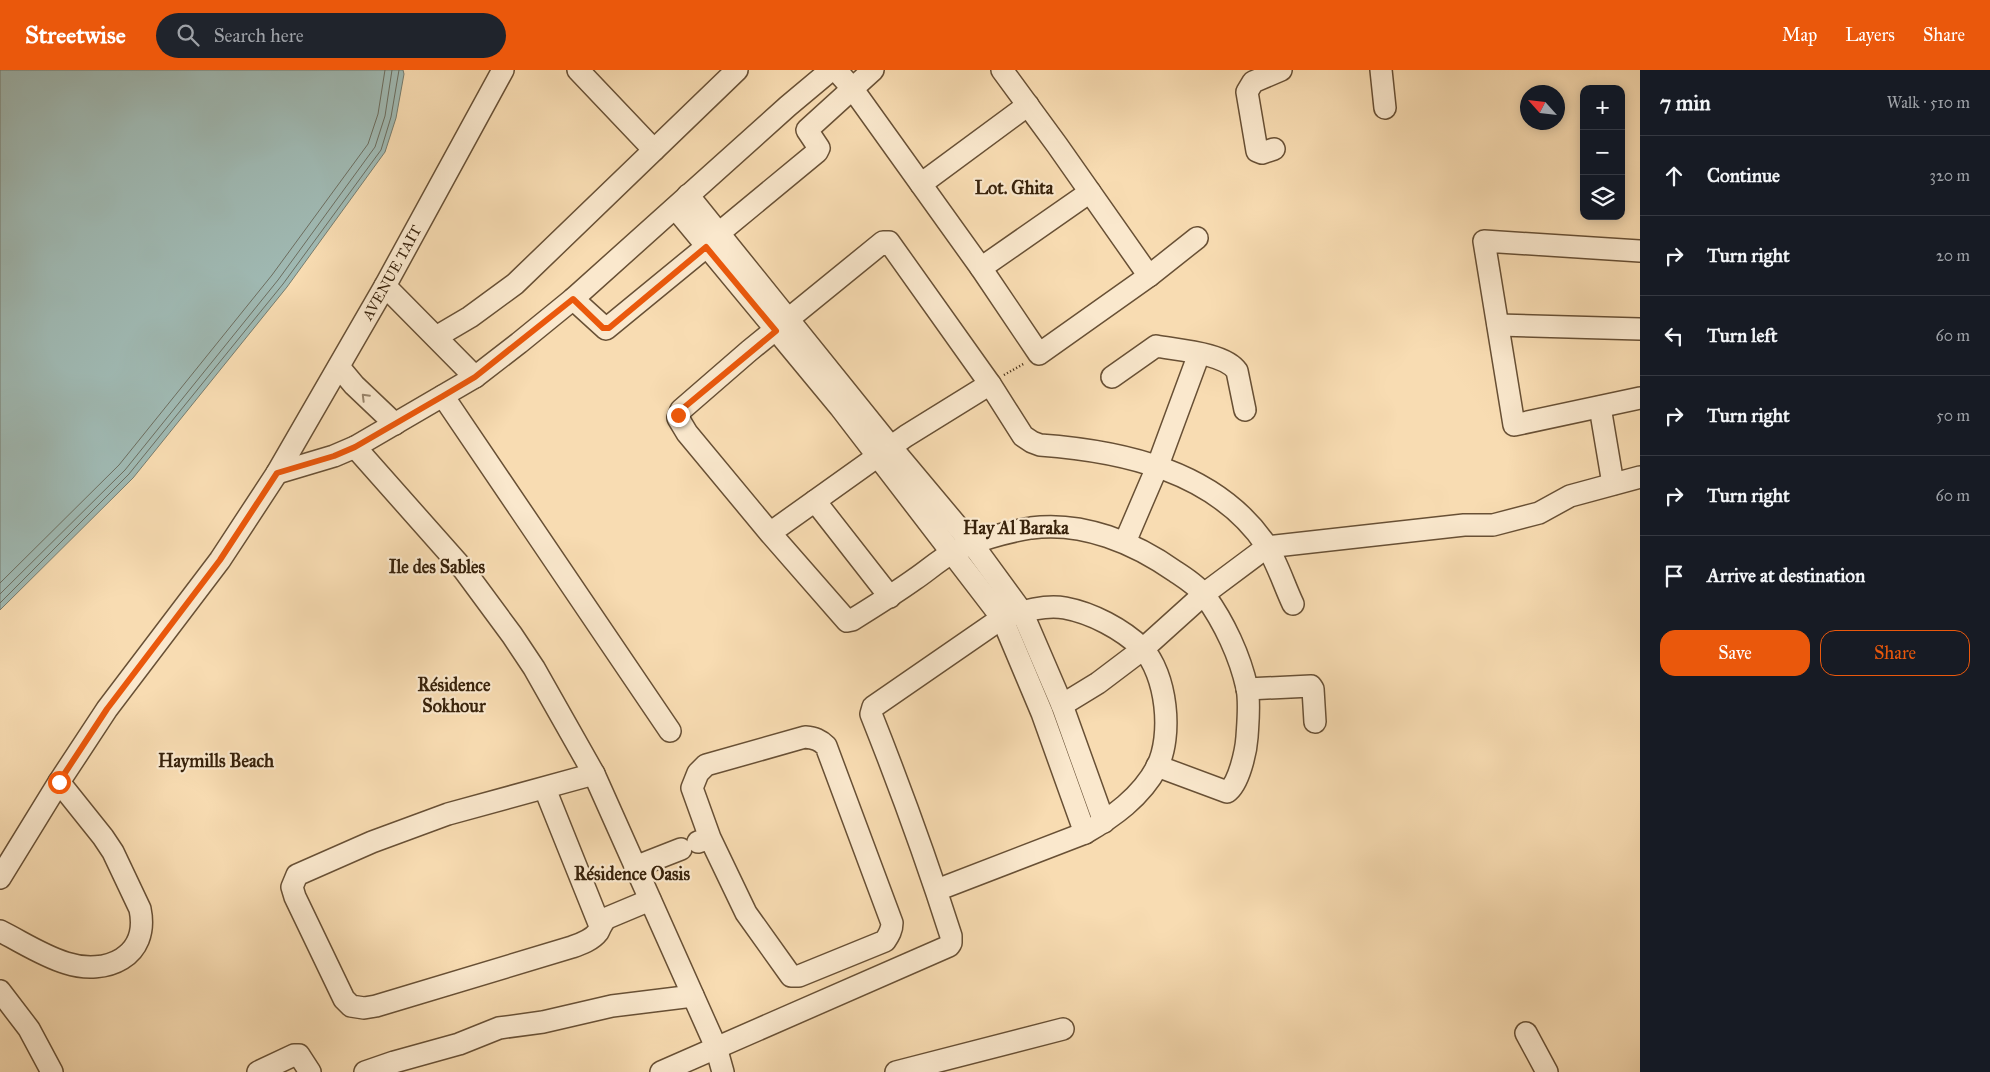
<!DOCTYPE html>
<html lang="en">
<head>
<meta charset="utf-8">
<style>
	body { margin:0; font-family:"IM FELL Great Primer",serif; background:#20242c; color:#f1f3f6 }
	.controls { position:absolute; right:15px; top:15px; display:grid; overflow:hidden; border-radius:10px; box-shadow:0 2px 12px #0003 }
	.controls button { width:45px; height:45px; display:grid; place-items:center; padding:0; border:0; border-bottom:1px solid #363941; background:#171b24; color:#f1f3f6; font:25px sans-serif }
	.compass { position:absolute; left:1520px; top:15px; width:45px; height:45px; border-radius:50%; background:#171b24; box-shadow:0 2px 12px #0003; rotate:297deg }
	.stop { position:absolute; width:15px; height:15px; margin:-11px; border:4px solid #ea580c; border-radius:50%; background:#fff }
	.stop.end { background:#ea580c; border-color:#fff; box-shadow:0 1px 5px #0008 }
	.list { margin:0; padding:0; list-style:none }
	h2 { display:flex; justify-content:space-between; align-items:center; height:65px; margin:0; padding:0 20px; font-size:21px }
	h2 small { font-size:16px; font-weight:400; color:#9ea1a6 }
	.list li { display:grid; grid-template-columns:32px 1fr auto; gap:15px; align-items:center; box-sizing:border-box; height:80px; padding:0 20px; border-top:1px solid #363941 }
	.list b { display:block; font-size:19px; white-space:nowrap }
	.list em { font-size:16px; font-style:normal; color:#9ea1a6 }
	.actions { display:flex; gap:10px; padding:15px 20px }
	.actions a { flex:1; padding:11px 0; border:1px solid #ea580c; border-radius:15px; text-align:center; font-size:18px; color:#ea580c }
	.actions .main { background:#ea580c; color:#fff }
	.icon { flex:none; width:28px; height:28px; fill:none; stroke:currentColor; stroke-width:2; stroke-linecap:round; stroke-linejoin:round }
	.map { position:relative; flex:none; width:1640px; height:1002px; overflow:hidden }
	header { display:flex; align-items:center; gap:30px; box-sizing:border-box; height:70px; padding:0 25px; background:#ea580c; color:#fff }
	header strong { font-size:24px }
	nav { display:flex; gap:28px; margin-inline-start:auto; font-size:18px }
	.search { width:350px; height:45px; background:#20242c; display:flex; align-items:center; gap:12px; box-sizing:border-box; padding:0 18px; border-radius:28px; color:#9ea1a6; font-size:19px }
	main { display:flex }
	aside { flex:1; background:#171b24 }
	.map>svg:first-child { display:block }
	.water { fill:#a0bab4; stroke:#767d70 }
	.lines { fill:none; stroke-linecap:round; stroke-linejoin:round }
	.shore { stroke:#6c6e60; stroke-width:1 }
	.minor-casing { stroke:#685035; stroke-width:24 }
	.path { stroke:#38220b; stroke-width:2.5; stroke-dasharray:1 2.5; stroke-linecap:butt }
	.minor { stroke:#fae8cd; stroke-width:21 }
	.oneway { stroke:#99856c }
	.route { stroke:#ea580c; stroke-width:6 }
	.labels { text-anchor:middle; dominant-baseline:central; stroke-width:4.5; stroke-linejoin:round; paint-order:stroke }
	.street-label { font-size:15px; fill:#38220b; stroke:#fae8cd }
	.quarter-label { font-size:18px; font-weight:bold; fill:#38220b; stroke:#fae8cd }
</style>
</head>
<body>
<header>
<strong>Streetwise</strong>
<div class="search"><svg class="icon" aria-label="search" viewBox="0 0 24 24"><circle cx="10" cy="10" r="6"/><path d="M15 15l6 6"/></svg>Search here</div>
<nav><a>Map</a><a>Layers</a><a>Share</a></nav>
</header>
<main>
<div class="map">
<svg width="1640" height="1002" viewBox="0 0 1640 1002">
	<rect width="100%" height="100%" fill="#f8dcb2"/>
	<filter id="stains"><feTurbulence type="fractalNoise" baseFrequency=".004" numOctaves="4"/><feColorMatrix values="0 0 0 0 .2 0 0 0 0 .09 0 0 0 0 .02 0 0 0 .5 -.17"/></filter>
	<radialGradient id="worn" r=".72"><stop offset=".6" stop-color="#630" stop-opacity="0"/><stop offset="1" stop-color="#630" stop-opacity=".3"/></radialGradient>
	<path class="water" d="M 0,0 L 403,0 L 404,4 L 396,48 L 385,82 L 287,217 L 133,408 L 0,540 Z"/>
	<g class="lines">
		<path class="shore" d="M 0,513 L 119,395 L 272,205 L 368,74 L 378,44 L 385,0
			M 0,524 L 125,400 L 278,210 L 375,77 L 385,46 L 392,0
			M 0,533 L 129,404 L 283,214 L 381,80 L 391,47 L 399,0"/>
		<defs>
			<g id="minor">
				<path d="M 578,0 L 654,80"/>
				<path d="M 836,0 L 852,18 L 981,198 L 1039,284 L 1149,206 L 1197,168"/>
				<path d="M 1002,0 L 1057,75 L 1149,206"/>
				<path d="M 1381,0 L 1385,38"/>
				<path d="M 1274,79 L 1262,83 L 1257,81 L 1247,22 L 1253,12 L 1281,0"/>
				<path d="M 921,114 L 1028,35"/>
				<path d="M 688,125 L 891,377 L 973,475 L 1022,542 L 1062,635 L 1104,752"/>
				<path d="M 674,139 L 681,145 L 840,337 L 1002,548 L 1042,643 L 1085,763"/>
				<path d="M 719,163 L 817,82 L 819,78 L 807,60 L 873,0"/>
				<path d="M 1640,181 L 1484,171 L 1514,355 L 1640,328"/>
				<path d="M 981,198 L 1090,122"/>
				<path d="M 385,216 L 475,307"/>
				<path d="M 573,229 L 606,259 L 706,177"/>
				<path d="M 1498,255 L 1640,259"/>
				<path d="M 436,267 L 470,247 L 515,214 L 737,0"/>
				<path d="M 339,297 L 354,315 L 395,354"/>
				<path d="M 1112,307 L 1156,276 C 1177,280 1225,283 1237,301 L 1245,340"/>
				<path d="M 990,314 L 1023,366 L 1032,372 L 1040,375 C 1123,381 1216,401 1266,475 C 1277,492 1284,515 1293,534"/>
				<path d="M 443,326 L 670,661"/>
				<path d="M 1600,337 L 1613,414"/>
				<path d="M 355,377 L 464,500 L 512,565 L 534,598 L 594,704 L 716,977 L 723,1002"/>
				<path d="M 277,403 L 334,386 L 355,377 L 475,307 L 519,273 L 573,229 L 788,36 L 831,0"/>
				<path d="M 815,431 L 890,527"/>
				<path d="M 770,463 L 906,366 L 990,314 L 889,172 L 883,172 L 749,281 L 681,340 L 678,348 L 687,363 L 770,463 L 847,551 L 852,550 C 873,537 894,524 915,509 C 927,501 939,490 952,483 C 973,471 1006,462 1031,458 C 1083,451 1135,473 1176,502 C 1185,508 1198,516 1205,526 C 1224,552 1240,586 1247,618 C 1250,633 1248,651 1247,667 C 1246,681 1239,714 1227,722 L 1157,696"/>
				<path d="M 1125,472 L 1158,395 L 1199,284"/>
				<path d="M 1247,619 L 1311,616 L 1313,619 L 1315,652"/>
				<path d="M 1062,635 L 1098,613 L 1143,579 L 1204,524 L 1267,477 L 1464,455 L 1493,455 L 1539,443 L 1570,426 L 1640,407"/>
				<path d="M 594,704 L 448,744 L 372,772 L 297,805 L 292,817 L 295,827 L 344,929 L 351,936 L 364,938 L 376,936 L 572,877 C 581,874 592,870 598,862 C 601,857 601,853 607,848 L 650,830"/>
				<path d="M 545,719 L 600,856"/>
				<path d="M 698,772 L 710,768 L 746,843 L 791,906 L 799,906 L 885,871 C 889,865 892,860 892,853 L 826,676 C 820,670 815,668 805,667 L 706,695 L 698,703 L 692,718 L 710,768"/>
				<path d="M 635,797 L 681,779"/>
				<path id="s1" d="M 0,808 L 59,712 L 107,639 L 220,490 L 277,403 L 385,216 L 503,0"/>
				<path d="M 0,861 C 22,872 43,886 66,893 C 106,906 150,887 140,839 L 113,782 L 103,767 L 59,712"/>
				<path d="M 0,921 L 29,959 L 52,1002"/>
				<path d="M 1526,963 L 1547,1002"/>
				<path d="M 258,1002 L 294,985 L 299,985 L 310,1002"/>
				<path d="M 365,1002 L 394,992 L 459,974 L 499,958 L 543,952 L 612,936 L 693,926"/>
				<path d="M 661,1002 L 949,876 L 951,873 L 951,866 C 927,791 900,717 871,644 L 873,637 L 1002,548 C 1021,542 1045,534 1065,538 C 1092,543 1122,559 1142,578 C 1167,604 1173,666 1157,697 C 1141,727 1113,747 1085,763 L 937,820"/>
				<path d="M 896,1002 L 1063,959"/>
			</g>
		</defs>
		<use href="#minor" class="minor-casing"/>
		<path class="path" d="M 1004,305 L 1025,293"/>
		<use href="#minor" class="minor"/>
	</g>
	<defs><path id="oneway-chevron" d="M-2-3.5L2.5 0L-2 3.5" fill="none" stroke-width="1.6" stroke-linecap="round" stroke-linejoin="round" transform="scale(1.25)"/></defs>
	<use class="oneway" href="#oneway-chevron" transform="translate(365 327) rotate(-135)"/>
	<g class="lines">
		<path class="route" d="M 59,712 L 107,639 L 220,490 L 277,403 L 334,386 L 355,377 L 443,326 L 475,307 L 573,229 L 603,258 L 609,258 L 706,177 L 776,261 L 681,340 L 678,345"/>
	</g>
	<g class="labels">
		<g class="street-label">
			<text stroke="none"><textPath href="#s1" startOffset="722">AVENUE TAIT</textPath></text>
		</g>
		<g class="quarter-label">
			<text x="1014" y="118">Lot. Ghita</text>
			<text x="1016" y="458">Hay Al Baraka</text>
			<text x="437" y="497">Ile des Sables</text>
			<text x="454" y="615">Résidence<tspan x="454" dy="21">Sokhour</tspan></text>
			<text x="216" y="691">Haymills Beach</text>
			<text x="632" y="804">Résidence Oasis</text>
		</g>
	</g>
	<rect width="100%" height="100%" filter="url(#stains)"/>
	<rect width="100%" height="100%" fill="url(#worn)"/>
</svg>
<div class="controls">
<button>+</button>
<button>−</button>
<button><svg class="icon" aria-label="layers" viewBox="0 0 24 24"><path d="M12 4l9 5-9 5-9-5zM3 14l9 5 9-5"/></svg></button>
</div>
<svg class="compass" viewBox="-18 -18 36 36"><path d="M0-13l5 13h-10z" fill="#e53935"/><path d="M0 13l5-13h-10z" fill="#9ea1a6"/></svg>
<div class="stop" style="left:59px;top:712px"></div>
<div class="stop end" style="left:678px;top:345px"></div>
</div>
<aside>
<h2>7 min<small>Walk · 510 m</small></h2>
<ul class="list">
<li><svg class="icon" aria-label="ahead" viewBox="0 0 24 24"><path d="M12 20V5M6 11l6-6 6 6"/></svg><div><b>Continue</b></div><em>320 m</em></li>
<li><svg class="icon" aria-label="right" viewBox="0 0 24 24"><path d="M7 20v-9h11M14 6l5 5-5 5"/></svg><div><b>Turn right</b></div><em>20 m</em></li>
<li><svg class="icon" aria-label="left" viewBox="0 0 24 24"><path d="M17 20v-9H6M10 6l-5 5 5 5"/></svg><div><b>Turn left</b></div><em>60 m</em></li>
<li><svg class="icon" aria-label="right" viewBox="0 0 24 24"><path d="M7 20v-9h11M14 6l5 5-5 5"/></svg><div><b>Turn right</b></div><em>50 m</em></li>
<li><svg class="icon" aria-label="right" viewBox="0 0 24 24"><path d="M7 20v-9h11M14 6l5 5-5 5"/></svg><div><b>Turn right</b></div><em>60 m</em></li>
<li><svg class="icon" aria-label="arrive" viewBox="0 0 24 24"><path d="M6 21V4h12l-3 4 3 4H6"/></svg><div><b>Arrive at destination</b></div></li>
</ul>
<div class="actions"><a class="main">Save</a><a>Share</a></div>
</aside>
</main>
</body>
</html>
